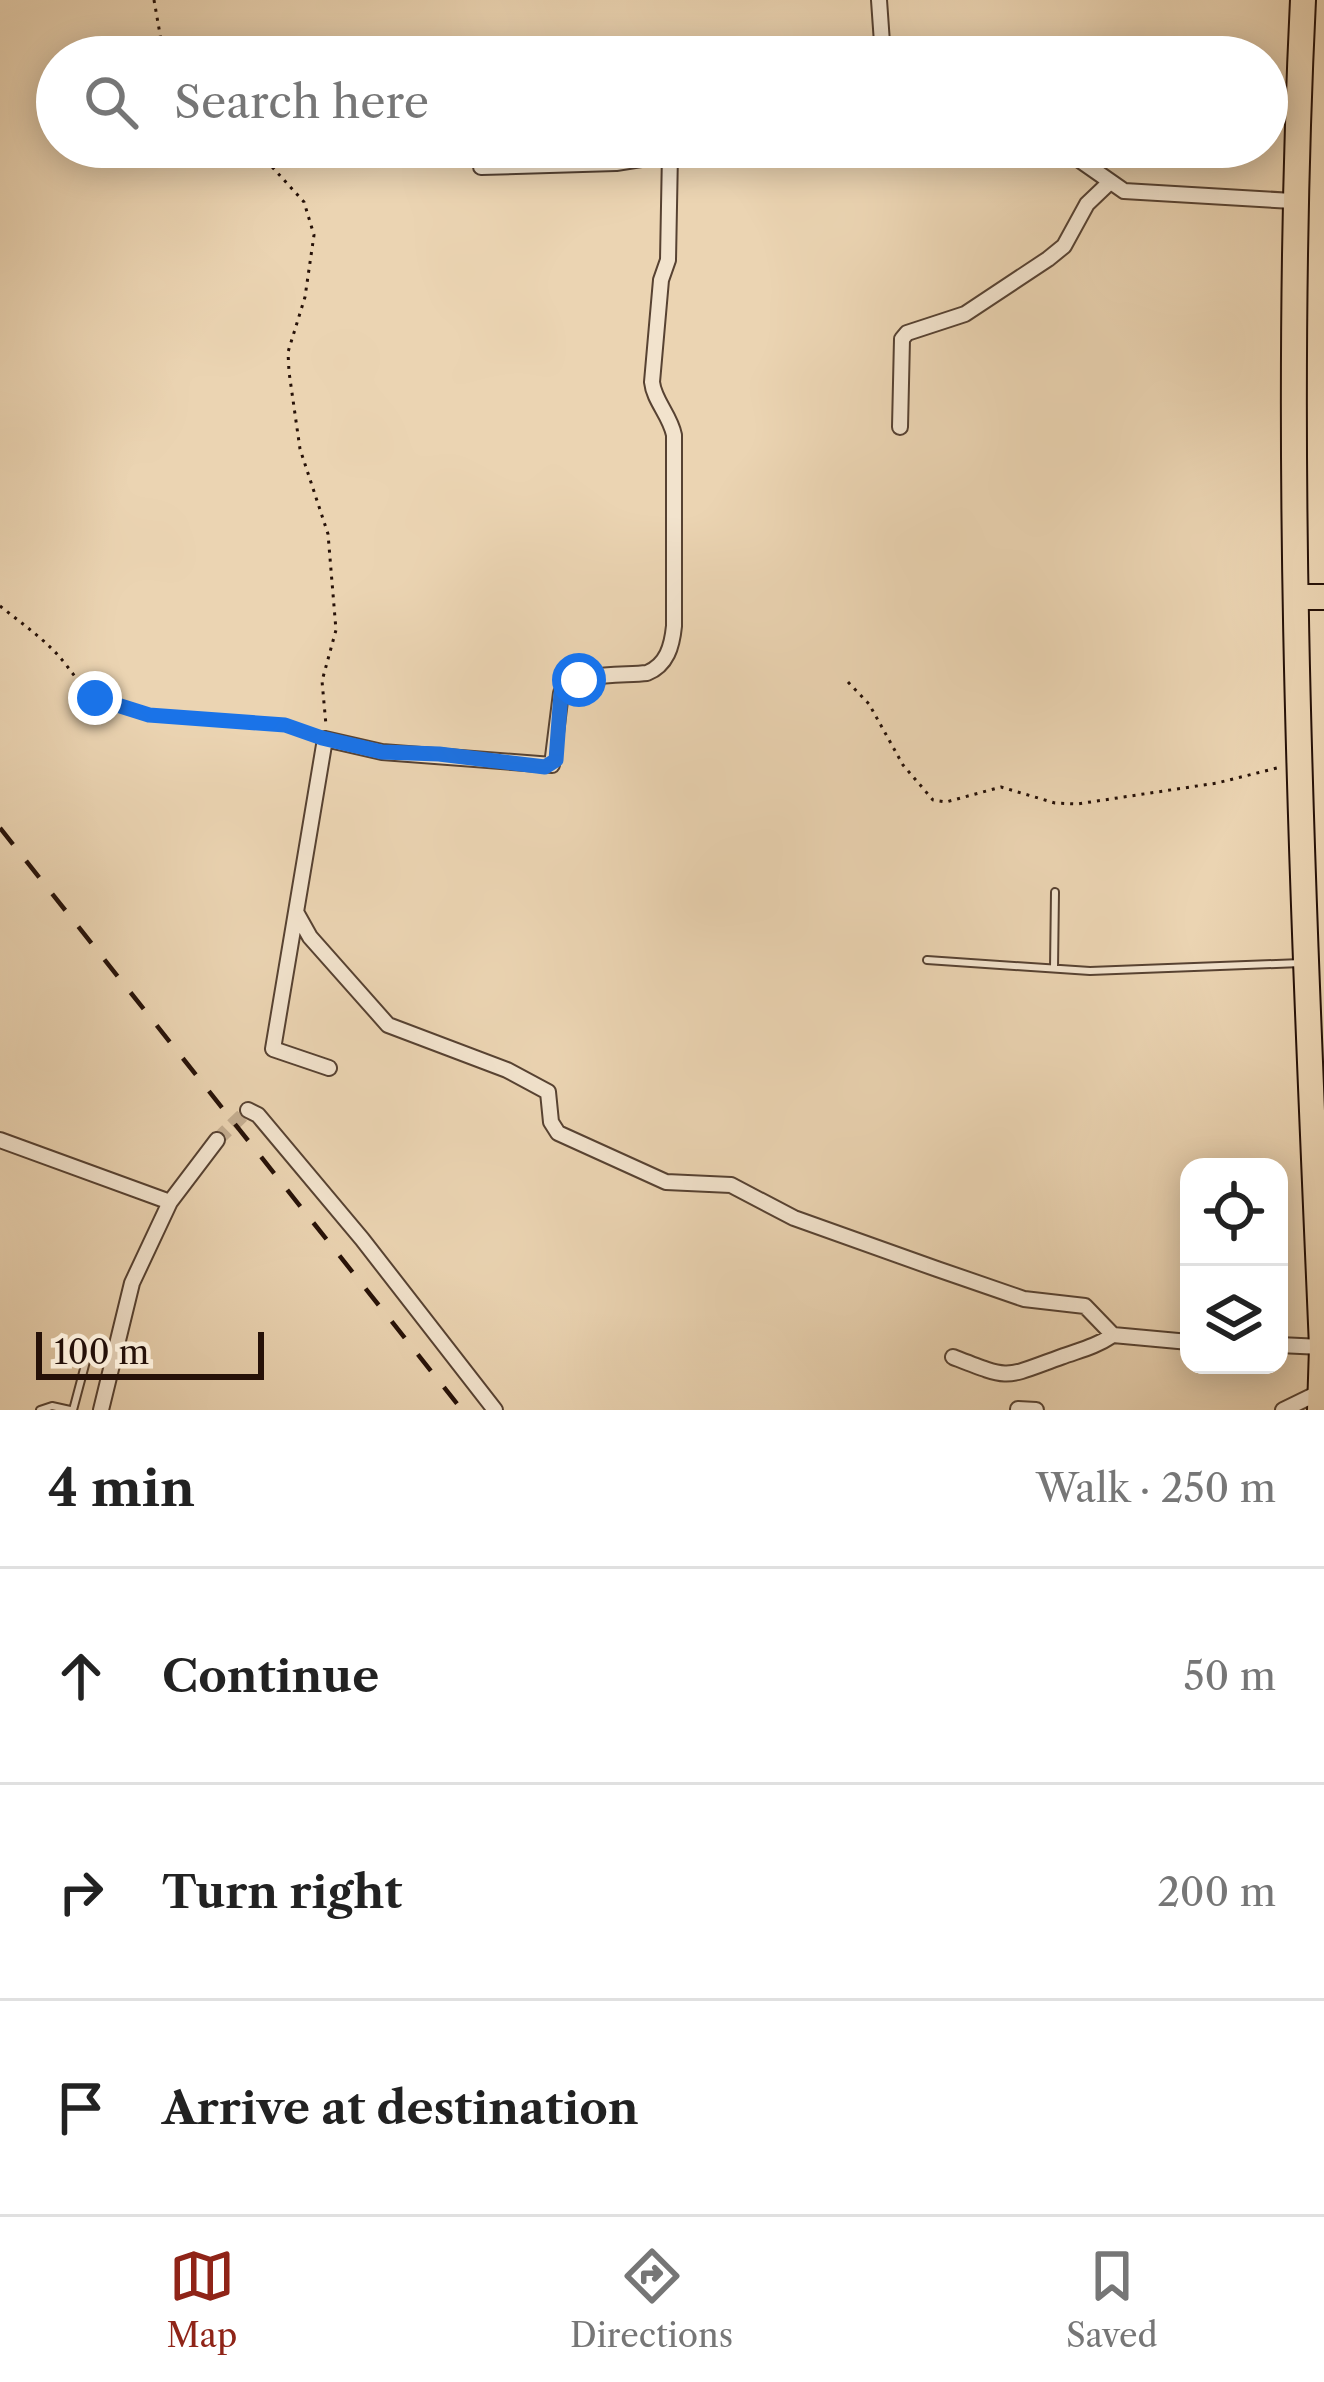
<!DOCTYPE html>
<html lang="en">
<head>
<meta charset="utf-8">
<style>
	body { margin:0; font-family:"Libre Caslon Text",serif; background:#f2f2f2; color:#222 }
	.controls { position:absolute; right:36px; bottom:36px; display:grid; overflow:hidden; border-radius:24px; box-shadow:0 6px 30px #0003 }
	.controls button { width:108px; height:108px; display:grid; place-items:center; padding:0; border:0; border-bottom:3px solid #e0e0e0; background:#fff; color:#222; font:60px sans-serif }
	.scale { position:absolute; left:36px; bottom:30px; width:228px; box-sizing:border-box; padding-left:12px; border:6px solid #261108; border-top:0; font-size:33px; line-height:42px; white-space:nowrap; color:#261108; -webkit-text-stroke:9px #f2e3cd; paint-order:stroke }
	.stop { position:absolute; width:36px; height:36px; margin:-27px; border:9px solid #1a73e8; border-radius:50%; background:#fff }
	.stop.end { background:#1a73e8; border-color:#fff; box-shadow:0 3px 12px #0008 }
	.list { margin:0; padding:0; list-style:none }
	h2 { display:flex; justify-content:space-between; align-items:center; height:156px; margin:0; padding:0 48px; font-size:51px }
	h2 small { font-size:39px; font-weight:400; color:#767676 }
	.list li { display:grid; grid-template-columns:78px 1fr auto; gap:36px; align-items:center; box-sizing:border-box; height:216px; padding:0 48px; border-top:3px solid #e0e0e0 }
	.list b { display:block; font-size:45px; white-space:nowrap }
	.list em { font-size:39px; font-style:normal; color:#767676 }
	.icon { flex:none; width:66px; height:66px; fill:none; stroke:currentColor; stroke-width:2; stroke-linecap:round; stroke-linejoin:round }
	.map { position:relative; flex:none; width:1324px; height:1410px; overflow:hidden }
	.search { position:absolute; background:#fff; box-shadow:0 6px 30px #0003; left:36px; right:36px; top:36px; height:132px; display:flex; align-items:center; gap:30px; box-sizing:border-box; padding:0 42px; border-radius:66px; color:#767676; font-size:45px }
	.sheet { height:804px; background:#fff }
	nav { display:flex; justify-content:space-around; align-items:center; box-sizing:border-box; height:168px; border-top:3px solid #e0e0e0; background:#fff; font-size:33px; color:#767676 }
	nav a { display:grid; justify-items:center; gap:6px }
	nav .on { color:#8f2418 }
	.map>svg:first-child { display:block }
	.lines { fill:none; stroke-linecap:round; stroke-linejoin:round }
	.street-tunnel { stroke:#c4ad90; stroke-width:14; stroke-dasharray:14 7; stroke-linecap:butt }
	.lane-casing { stroke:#574232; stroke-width:10 }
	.street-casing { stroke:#574232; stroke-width:18 }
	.highway-casing { stroke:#261108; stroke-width:28 }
	.path { stroke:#261108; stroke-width:3; stroke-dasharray:3 6; stroke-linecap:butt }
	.lane { stroke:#f2e3cd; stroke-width:6 }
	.street { stroke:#f2e3cd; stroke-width:14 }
	.highway { stroke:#ebd4b2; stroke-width:24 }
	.rail { stroke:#261108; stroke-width:4.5; stroke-dasharray:21 21; stroke-linecap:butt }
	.route { stroke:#1a73e8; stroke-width:15 }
</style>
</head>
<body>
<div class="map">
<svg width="1324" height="1410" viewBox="0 0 1324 1410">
	<rect width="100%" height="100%" fill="#ebd4b2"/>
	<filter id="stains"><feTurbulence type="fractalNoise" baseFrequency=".00167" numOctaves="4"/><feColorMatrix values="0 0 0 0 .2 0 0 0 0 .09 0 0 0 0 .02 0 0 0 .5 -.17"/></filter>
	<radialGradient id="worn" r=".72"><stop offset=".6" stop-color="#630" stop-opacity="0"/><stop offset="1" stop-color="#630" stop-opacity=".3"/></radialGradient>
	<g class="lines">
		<path class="street-tunnel" d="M 217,1140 L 248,1110"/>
		<defs>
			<path id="lane" d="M 927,960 L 1090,971 L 1301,963
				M 1054,968 L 1055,892
				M 40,1410 L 52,1406 L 70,1410
				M 73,1410 L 89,1350"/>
			<path id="street" d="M 879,0 L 883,57
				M 599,51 L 612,57
				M 1061,147 L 1124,191 L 1293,201
				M 481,167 L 616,163 L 716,147
				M 900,427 L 902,339 L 907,333 L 965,314 L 1048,259 L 1064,246 L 1087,204 L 1109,183
				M 296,912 L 310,937 L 388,1025 L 507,1070 L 548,1092 L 551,1122 L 558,1133 L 666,1182 L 731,1185 L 794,1218 L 937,1269 L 1024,1299 L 1085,1306 L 1113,1335 L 1189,1342
				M 329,1068 L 273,1049 L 325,739 L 382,752 L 552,765 L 561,693 C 580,671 620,676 647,673 C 667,665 672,646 674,626 L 674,435 C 670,415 654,401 652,382 L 661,280 L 668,260 L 670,153
				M 248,1110 L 258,1115 L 362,1239 L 495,1410
				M 0,1140 L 170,1202
				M 1279,1345 L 1322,1347
				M 953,1357 C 1012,1380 1003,1378 1061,1357 C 1080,1350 1095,1347 1113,1335
				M 1018,1409 L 1036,1410
				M 101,1410 L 132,1283 L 170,1202 L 217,1140
				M 1283,1410 L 1320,1392"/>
			<path id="highway" d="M 1303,0 C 1281,449 1303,899 1322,1347 L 1320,1410
				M 1296,597 L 1324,597"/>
		</defs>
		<use href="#lane" class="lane-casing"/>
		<use href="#street" class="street-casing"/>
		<use href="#highway" class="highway-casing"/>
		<path class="path" d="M 154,0 L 161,40 L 174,57
			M 254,147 L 304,202 L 314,235 L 305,297 L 288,352 L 289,372 L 300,449 L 328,534 L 336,630 L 322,681 L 326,725
			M 0,606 C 20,622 40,636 57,654 C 71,669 83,692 102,701 C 167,733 246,706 312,735
			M 848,682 L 869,704 L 903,765 L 933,800 L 946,802 L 1001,787 L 1055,803 L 1077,804 L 1217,783 L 1281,767"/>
		<use href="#lane" class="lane"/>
		<use href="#street" class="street"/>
		<use href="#highway" class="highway"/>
		<path class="rail" d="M 0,828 L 462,1410"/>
	</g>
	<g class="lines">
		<path class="route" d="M 95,698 L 149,715 L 285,725 L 322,738 L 382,752 L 439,754 L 545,767 L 556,760 L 561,693 L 579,680"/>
	</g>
	<rect width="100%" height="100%" filter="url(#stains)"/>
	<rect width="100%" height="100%" fill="url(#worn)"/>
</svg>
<div class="controls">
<button><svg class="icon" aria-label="locate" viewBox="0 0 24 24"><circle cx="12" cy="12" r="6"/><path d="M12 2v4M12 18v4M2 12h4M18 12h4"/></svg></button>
<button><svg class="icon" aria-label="layers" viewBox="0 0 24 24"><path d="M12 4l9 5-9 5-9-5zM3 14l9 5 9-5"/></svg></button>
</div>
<div class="scale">100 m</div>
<div class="stop" style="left:579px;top:680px"></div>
<div class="stop end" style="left:95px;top:698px"></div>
<div class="search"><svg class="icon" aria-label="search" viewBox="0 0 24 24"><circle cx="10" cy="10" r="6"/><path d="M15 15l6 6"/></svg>Search here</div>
</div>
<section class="sheet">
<h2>4 min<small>Walk · 250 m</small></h2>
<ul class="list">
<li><svg class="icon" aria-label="ahead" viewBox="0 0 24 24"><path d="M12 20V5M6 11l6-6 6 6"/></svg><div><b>Continue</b></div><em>50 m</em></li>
<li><svg class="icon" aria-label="right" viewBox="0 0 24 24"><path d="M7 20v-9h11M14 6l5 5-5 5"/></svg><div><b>Turn right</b></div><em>200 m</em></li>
<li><svg class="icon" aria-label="arrive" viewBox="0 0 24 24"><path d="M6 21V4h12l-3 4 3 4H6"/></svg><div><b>Arrive at destination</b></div></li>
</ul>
</section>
<nav>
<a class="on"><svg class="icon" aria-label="map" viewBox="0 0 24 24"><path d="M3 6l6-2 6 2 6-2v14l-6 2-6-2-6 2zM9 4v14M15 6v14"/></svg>Map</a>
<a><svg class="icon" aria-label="directions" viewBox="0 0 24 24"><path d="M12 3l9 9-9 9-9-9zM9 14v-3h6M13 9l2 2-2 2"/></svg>Directions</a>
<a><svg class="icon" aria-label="saved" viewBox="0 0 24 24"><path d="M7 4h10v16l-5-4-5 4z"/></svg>Saved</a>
</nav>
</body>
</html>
